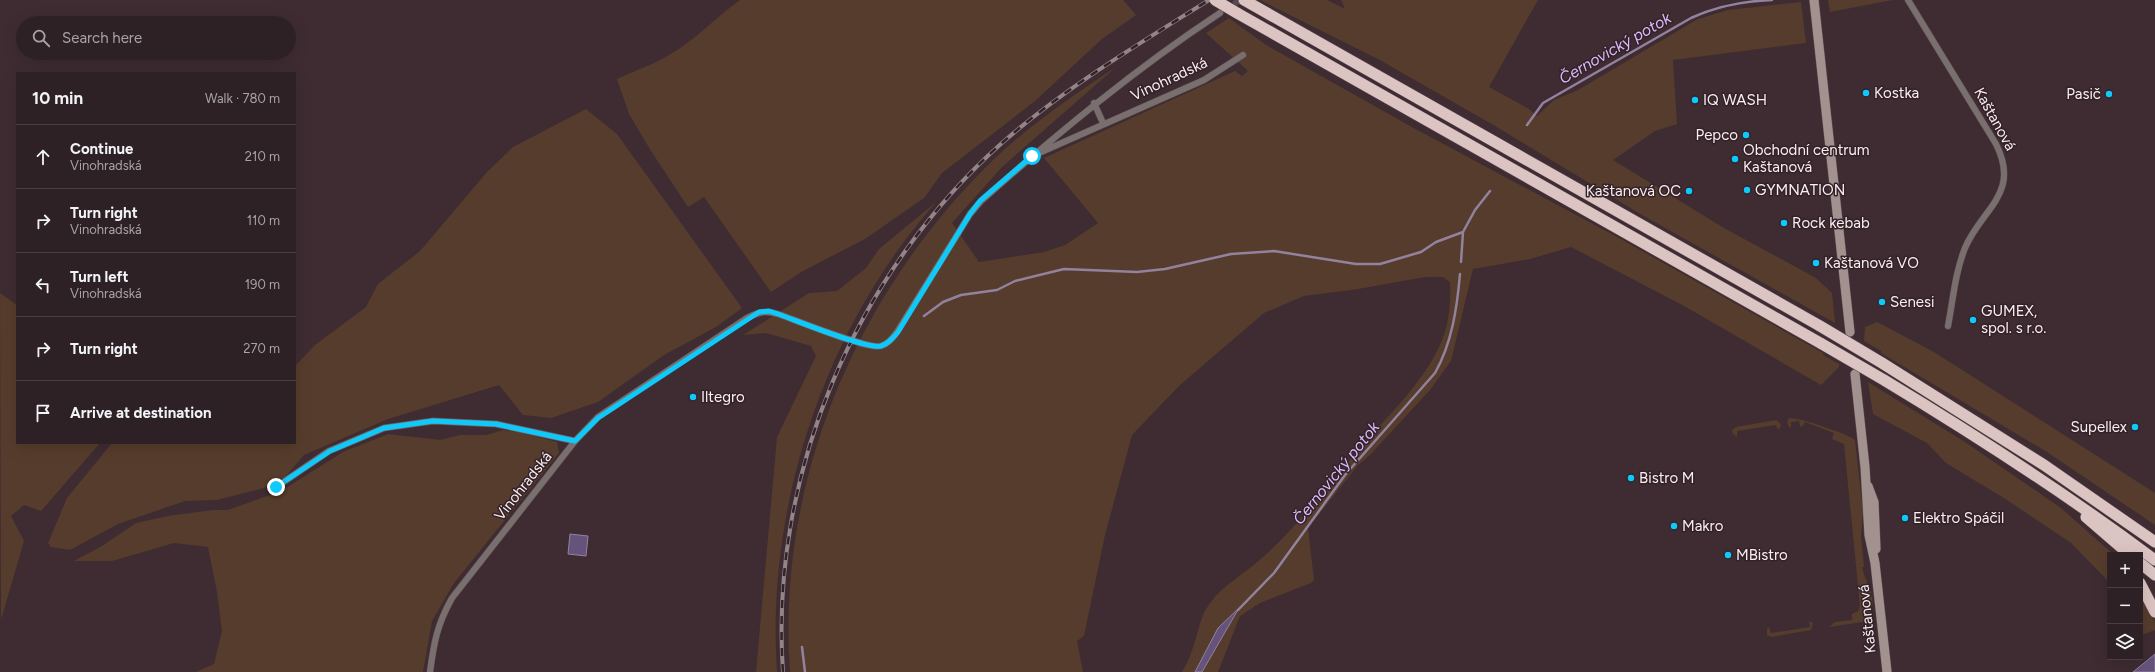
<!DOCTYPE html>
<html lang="en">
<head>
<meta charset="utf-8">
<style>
	body { margin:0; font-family:Figtree,sans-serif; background:#3a2e32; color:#f1f3f6 }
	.controls { position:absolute; right:12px; bottom:12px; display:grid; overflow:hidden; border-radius:0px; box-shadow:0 4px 16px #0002 }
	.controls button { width:36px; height:36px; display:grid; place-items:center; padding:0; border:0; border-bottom:1px solid #493e43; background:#2e2126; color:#f1f3f6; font:20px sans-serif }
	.stop { position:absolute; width:12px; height:12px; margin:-9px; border:3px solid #0dcafa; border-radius:50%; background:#fff }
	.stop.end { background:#0dcafa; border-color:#fff; box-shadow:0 1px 4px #0008 }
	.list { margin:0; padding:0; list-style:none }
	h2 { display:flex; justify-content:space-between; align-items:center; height:52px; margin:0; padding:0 16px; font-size:17px }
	h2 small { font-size:13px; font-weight:400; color:#a7a3a7 }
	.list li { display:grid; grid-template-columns:26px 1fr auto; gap:12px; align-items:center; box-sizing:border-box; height:64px; padding:0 16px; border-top:1px solid #493e43 }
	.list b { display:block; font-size:15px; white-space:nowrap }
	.list p { margin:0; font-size:13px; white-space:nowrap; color:#a7a3a7 }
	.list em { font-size:13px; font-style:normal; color:#a7a3a7 }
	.icon { flex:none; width:22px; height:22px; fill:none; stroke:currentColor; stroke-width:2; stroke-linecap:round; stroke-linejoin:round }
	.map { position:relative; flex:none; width:2155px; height:672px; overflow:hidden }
	.search { position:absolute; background:#2e2126; box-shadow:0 4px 16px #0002; left:16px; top:16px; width:280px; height:44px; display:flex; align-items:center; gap:10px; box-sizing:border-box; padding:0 14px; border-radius:22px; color:#a7a3a7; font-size:15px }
	.panel { position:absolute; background:#2e2126; box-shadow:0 4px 16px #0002; left:16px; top:72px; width:280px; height:372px; border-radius:0px }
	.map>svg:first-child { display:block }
	.green { fill:#563c2c }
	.water { fill:#65537b; stroke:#92829e }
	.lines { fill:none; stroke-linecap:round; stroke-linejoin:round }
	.stream { stroke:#92829e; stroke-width:2.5 }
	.street-tunnel { stroke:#5a494f; stroke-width:6; stroke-dasharray:6 3; stroke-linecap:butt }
	.street-casing { stroke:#5c4b51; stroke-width:7 }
	.secondary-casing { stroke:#5c4b51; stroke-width:10 }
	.highway-casing { stroke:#5c4b51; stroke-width:12 }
	.street { stroke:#796f6e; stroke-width:6 }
	.secondary { stroke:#a19290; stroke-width:9 }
	.highway { stroke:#dcc4c2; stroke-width:11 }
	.rail-casing { stroke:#938488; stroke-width:4 }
	.rail { stroke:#332228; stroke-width:2.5; stroke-dasharray:8; stroke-linecap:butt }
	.highway-bridge-casing { stroke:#5c4b51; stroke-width:12; stroke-linecap:butt }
	.highway-bridge { stroke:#dcc4c2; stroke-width:11 }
	.route { stroke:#0dcafa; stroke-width:5 }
	.poi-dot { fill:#0dcafa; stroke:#332228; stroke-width:1.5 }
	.labels { text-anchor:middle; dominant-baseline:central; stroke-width:3; stroke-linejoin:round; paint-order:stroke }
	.street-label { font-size:15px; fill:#faeef1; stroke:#332228 }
	.poi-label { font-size:15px; fill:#faeef1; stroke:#332228; text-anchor:start }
	.water-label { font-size:16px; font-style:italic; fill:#d9bcff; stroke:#332228 }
</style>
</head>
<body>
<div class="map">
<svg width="2155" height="672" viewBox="0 0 2155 672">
	<rect width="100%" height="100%" fill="#3e2c32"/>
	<path class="green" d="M 740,0 L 1123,0 L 1136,15 L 1102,39 L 1035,101 L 942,173 L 924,198 L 865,239 L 803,271 L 771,292 L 704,197 L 688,207 L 651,151 L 629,114 L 617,79 C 639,69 663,61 683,46 C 703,32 720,14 740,0 Z
		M 1260,0 L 1327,0 L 1345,9 L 1341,0 L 1538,0 L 1489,87 L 1529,109 L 1537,116 L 1554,100 L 1578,90 L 1698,19 L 1728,10 L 1801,2 L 1806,43 L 1673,60 L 1677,124 L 1655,131 L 1613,160 L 1724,228 L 1816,278 L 1832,293 L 1835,323 L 1642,215 L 1495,126 L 1378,59 Z
		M 1828,0 L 1893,0 L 1830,12 Z
		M 1229,18 L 1266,45 L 1410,126 L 1619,238 L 1823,353 L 1823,355 L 1839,364 L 1839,367 L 1821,385 L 1684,306 L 1571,247 L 1530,259 L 1473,269 L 1451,361 L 1430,390 L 1370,455 L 1358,465 L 1308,528 L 1314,580 L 1311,583 L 1260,603 L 1240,616 L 1218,672 L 1202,672 L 1238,609 L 1218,628 L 1195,672 L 1182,672 C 1185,666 1189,660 1191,653 C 1198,636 1199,617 1210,603 C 1224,584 1246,573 1263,557 C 1301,523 1332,481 1365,442 C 1391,413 1422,383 1439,347 C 1449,327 1451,304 1450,282 L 1443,277 L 1425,277 L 1358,289 L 1304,296 L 1264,313 L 1180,385 L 1132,435 L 1105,535 L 1084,636 L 1077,641 L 1083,672 L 790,672 C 776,483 856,295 989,164 C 1028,126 1072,96 1116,67 L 1002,167 L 952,223 L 979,262 L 1044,252 L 1065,245 L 1098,223 L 1044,158 L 1235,71 L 1242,76 L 1248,71 L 1206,33 Z
		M 586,109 L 617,134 L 742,308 L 716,327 L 664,355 L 598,402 L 551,418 L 523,415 L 499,385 L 388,419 L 304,455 L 286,476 L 264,488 L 217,500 L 185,501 L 118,524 L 70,550 L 51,547 L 48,543 L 67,498 L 112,443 L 295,443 L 295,366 L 315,345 L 366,307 L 378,284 L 420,251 L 487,172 L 513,147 Z
		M 936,202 C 921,220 906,238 893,257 C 811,375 767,528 777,672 L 756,672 L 777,437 L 816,356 L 811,346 L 766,333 L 743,335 L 809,293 L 837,291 L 866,268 L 879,249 Z
		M 0,293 L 17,305 L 17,443 L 100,443 L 41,511 L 24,505 L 11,516 L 24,541 L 1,620 Z
		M 1877,322 L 1934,352 L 2155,493 L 2155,525 L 2047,452 L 1881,353 L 1881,351 L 1864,341 L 1865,327 Z
		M 1868,382 L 1965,442 L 2061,508 L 2114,555 L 2110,555 L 2110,583 L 2071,543 L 2007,500 L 1946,463 L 1927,443 L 1873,414 Z
		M 1789,418 C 1801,418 1846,433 1855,440 L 1863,512 L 1861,535 L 1864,567 L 1862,567 C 1864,580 1878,596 1870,614 L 1872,616 L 1863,622 L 1829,627 L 1835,622 L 1852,620 L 1852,614 L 1858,611 L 1860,606 L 1844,444 L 1832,439 L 1834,433 L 1805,422 L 1802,427 L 1800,426 L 1799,421 L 1791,422 L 1791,428 L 1789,427 L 1787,422 Z
		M 1776,420 L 1780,423 L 1781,426 L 1778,430 L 1776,425 L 1737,431 L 1737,437 L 1733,434 L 1732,430 L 1736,427 Z
		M 503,430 L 523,433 L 557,442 L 559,453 L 454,583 L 432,621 L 423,672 L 196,672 L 214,664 L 222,631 L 217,592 L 208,547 L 174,543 L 112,561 L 74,561 L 102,546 L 136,523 L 168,516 L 213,510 L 228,510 L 281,491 L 343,452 L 388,434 L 440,440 L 460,435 L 487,435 Z
		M 2140,593 L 2155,622 L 2155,630 L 2142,635 L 2140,633 Z
		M 1809,621 L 1813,623 L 1811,630 L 1771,637 L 1767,635 L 1767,629 L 1769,627 L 1771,633 L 1810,627 Z"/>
	<path class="water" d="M 570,534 L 588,536 L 586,556 L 568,554 Z
		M 1239,608 L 1202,672 L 1195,672 L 1218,628 Z
		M 2155,654 L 2155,672 L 2133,672 Z"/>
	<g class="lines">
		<path class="stream" d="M 1527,125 L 1543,103 L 1691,18 C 1717,6 1744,1 1772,0
			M 1461,262 L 1463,232 L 1475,210 L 1490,191
			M 924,316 L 943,302 L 961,295 L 997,290 L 1015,281 L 1064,269 L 1137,272 L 1165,269 L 1231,254 L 1274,251 L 1356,264 L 1380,264 L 1421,252 L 1436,242 L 1463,232
			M 1238,610 L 1274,573 L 1345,475 L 1435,373 C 1452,343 1457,308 1460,274
			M 802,647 L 805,672"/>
		<path class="street-tunnel" d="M 1226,9 L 1240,0"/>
		<defs>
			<path id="street" d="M 1908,0 L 1996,144 C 2021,194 1982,208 1965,248 C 1955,273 1953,300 1948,326
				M 1094,103 L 1103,123
				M 1039,153 L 1204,80 L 1243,55
				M 276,487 L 329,451 L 384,428 L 433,421 L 496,424 L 575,441
				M 430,672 C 434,642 437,625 452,598 L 575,441 L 598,417 L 747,318 C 759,312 765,310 778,314 C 796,320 868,350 881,346 C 888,344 893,338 897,332 L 970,214 L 981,201 C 1057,134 1135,69 1220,13"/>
			<path id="secondary" d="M 1814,0 L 1850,332
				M 1855,374 L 1865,467 L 1869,535 L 1875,563 L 1887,672
				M 1868,486 L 1874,502 L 1876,549"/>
			<path id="highway" d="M 1244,0 L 1820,326
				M 1237,13 L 1822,344
				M 1882,363 L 2044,465 L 2155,542
				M 1884,380 C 1977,436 2068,495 2155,560
				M 2086,517 L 2130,555
				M 2140,563 L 2155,575
				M 2140,583 L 2155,612"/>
		</defs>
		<use href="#street" class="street-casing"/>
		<use href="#secondary" class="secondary-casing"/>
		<use href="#highway" class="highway-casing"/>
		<use href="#street" class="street"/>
		<use href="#secondary" class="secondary"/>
		<use href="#highway" class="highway"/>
		<defs>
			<path id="rail" d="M 783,672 C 769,475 856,272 1003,142 C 1066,87 1139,44 1209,0"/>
		</defs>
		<use href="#rail" class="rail-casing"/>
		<use href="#rail" class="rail"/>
		<defs>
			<path id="highway-bridge" d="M 1215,0 L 1237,13
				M 1820,326 L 1882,363
				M 1822,344 L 1884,380"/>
		</defs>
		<use href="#highway-bridge" class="highway-bridge-casing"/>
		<use href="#highway-bridge" class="highway-bridge"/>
	</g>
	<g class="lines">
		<path class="route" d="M 276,487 L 330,451 L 384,428 L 433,421 L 496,424 L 575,441 L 598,418 L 759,312 L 769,311 L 778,314 C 795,320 868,350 881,346 C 888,344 893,338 898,332 L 970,214 L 980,201 L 1032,156"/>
	</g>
	<g class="poi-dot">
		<circle cx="1866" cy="93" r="4"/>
		<circle cx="2109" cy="94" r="4"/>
		<circle cx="1695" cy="100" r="4"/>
		<circle cx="1746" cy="135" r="4"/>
		<circle cx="1735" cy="159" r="4"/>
		<circle cx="1747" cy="190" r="4"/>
		<circle cx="1689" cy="191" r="4"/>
		<circle cx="1784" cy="223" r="4"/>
		<circle cx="1816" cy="263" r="4"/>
		<circle cx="1882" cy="302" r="4"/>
		<circle cx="1973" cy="320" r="4"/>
		<circle cx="693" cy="397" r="4"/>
		<circle cx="2135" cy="427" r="4"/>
		<circle cx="1631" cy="478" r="4"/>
		<circle cx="1905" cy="518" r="4"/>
		<circle cx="1674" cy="526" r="4"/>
		<circle cx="1728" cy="555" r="4"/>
	</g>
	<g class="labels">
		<g class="street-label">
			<text transform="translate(1169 79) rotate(-25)">Vinohradská</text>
			<text transform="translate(1995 119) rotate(61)">Kaštanová</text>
			<text transform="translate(523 486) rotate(-52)">Vinohradská</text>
			<text transform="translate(1867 619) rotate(-96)">Kaštanová</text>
		</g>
		<g class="poi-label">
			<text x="1874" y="93">Kostka</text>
			<text x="2101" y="94" text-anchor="end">Pasič</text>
			<text x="1703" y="100">IQ WASH</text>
			<text x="1738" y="135" text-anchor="end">Pepco</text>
			<text x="1743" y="150">Obchodní centrum<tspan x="1743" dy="17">Kaštanová</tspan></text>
			<text x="1755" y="190">GYMNATION</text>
			<text x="1681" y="191" text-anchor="end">Kaštanová OC</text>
			<text x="1792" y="223">Rock kebab</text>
			<text x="1824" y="263">Kaštanová VO</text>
			<text x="1890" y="302">Senesi</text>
			<text x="1981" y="311">GUMEX,<tspan x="1981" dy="17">spol. s r.o.</tspan></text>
			<text x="701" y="397">Iltegro</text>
			<text x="2127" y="427" text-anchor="end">Supellex</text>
			<text x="1639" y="478">Bistro M</text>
			<text x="1913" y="518">Elektro Spáčil</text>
			<text x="1682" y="526">Makro</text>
			<text x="1736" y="555">MBistro</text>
		</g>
		<g class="water-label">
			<text transform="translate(1615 48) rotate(-30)">Černovický potok</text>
			<text transform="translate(1336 473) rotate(-51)">Černovický potok</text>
		</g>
	</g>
</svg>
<div class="controls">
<button>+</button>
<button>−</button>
<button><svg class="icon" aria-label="layers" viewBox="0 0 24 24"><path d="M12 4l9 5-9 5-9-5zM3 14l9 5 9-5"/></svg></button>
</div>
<div class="stop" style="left:1032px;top:156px"></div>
<div class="stop end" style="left:276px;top:487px"></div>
<div class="search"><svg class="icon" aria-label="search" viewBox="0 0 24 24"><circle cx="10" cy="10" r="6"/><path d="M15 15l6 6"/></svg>Search here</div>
<section class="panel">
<h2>10 min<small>Walk · 780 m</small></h2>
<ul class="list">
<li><svg class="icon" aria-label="ahead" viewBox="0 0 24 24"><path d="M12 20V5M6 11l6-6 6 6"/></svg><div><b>Continue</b><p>Vinohradská</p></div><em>210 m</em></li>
<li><svg class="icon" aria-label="right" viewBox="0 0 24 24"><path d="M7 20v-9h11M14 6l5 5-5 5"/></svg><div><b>Turn right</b><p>Vinohradská</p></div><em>110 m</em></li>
<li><svg class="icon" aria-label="left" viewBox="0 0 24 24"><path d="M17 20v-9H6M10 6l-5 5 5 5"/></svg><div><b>Turn left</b><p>Vinohradská</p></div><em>190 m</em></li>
<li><svg class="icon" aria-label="right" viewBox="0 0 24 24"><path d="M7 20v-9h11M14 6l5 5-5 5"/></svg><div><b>Turn right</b></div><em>270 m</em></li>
<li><svg class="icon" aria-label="arrive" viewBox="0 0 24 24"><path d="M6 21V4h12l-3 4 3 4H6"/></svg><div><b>Arrive at destination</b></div></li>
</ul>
</section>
</div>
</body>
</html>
